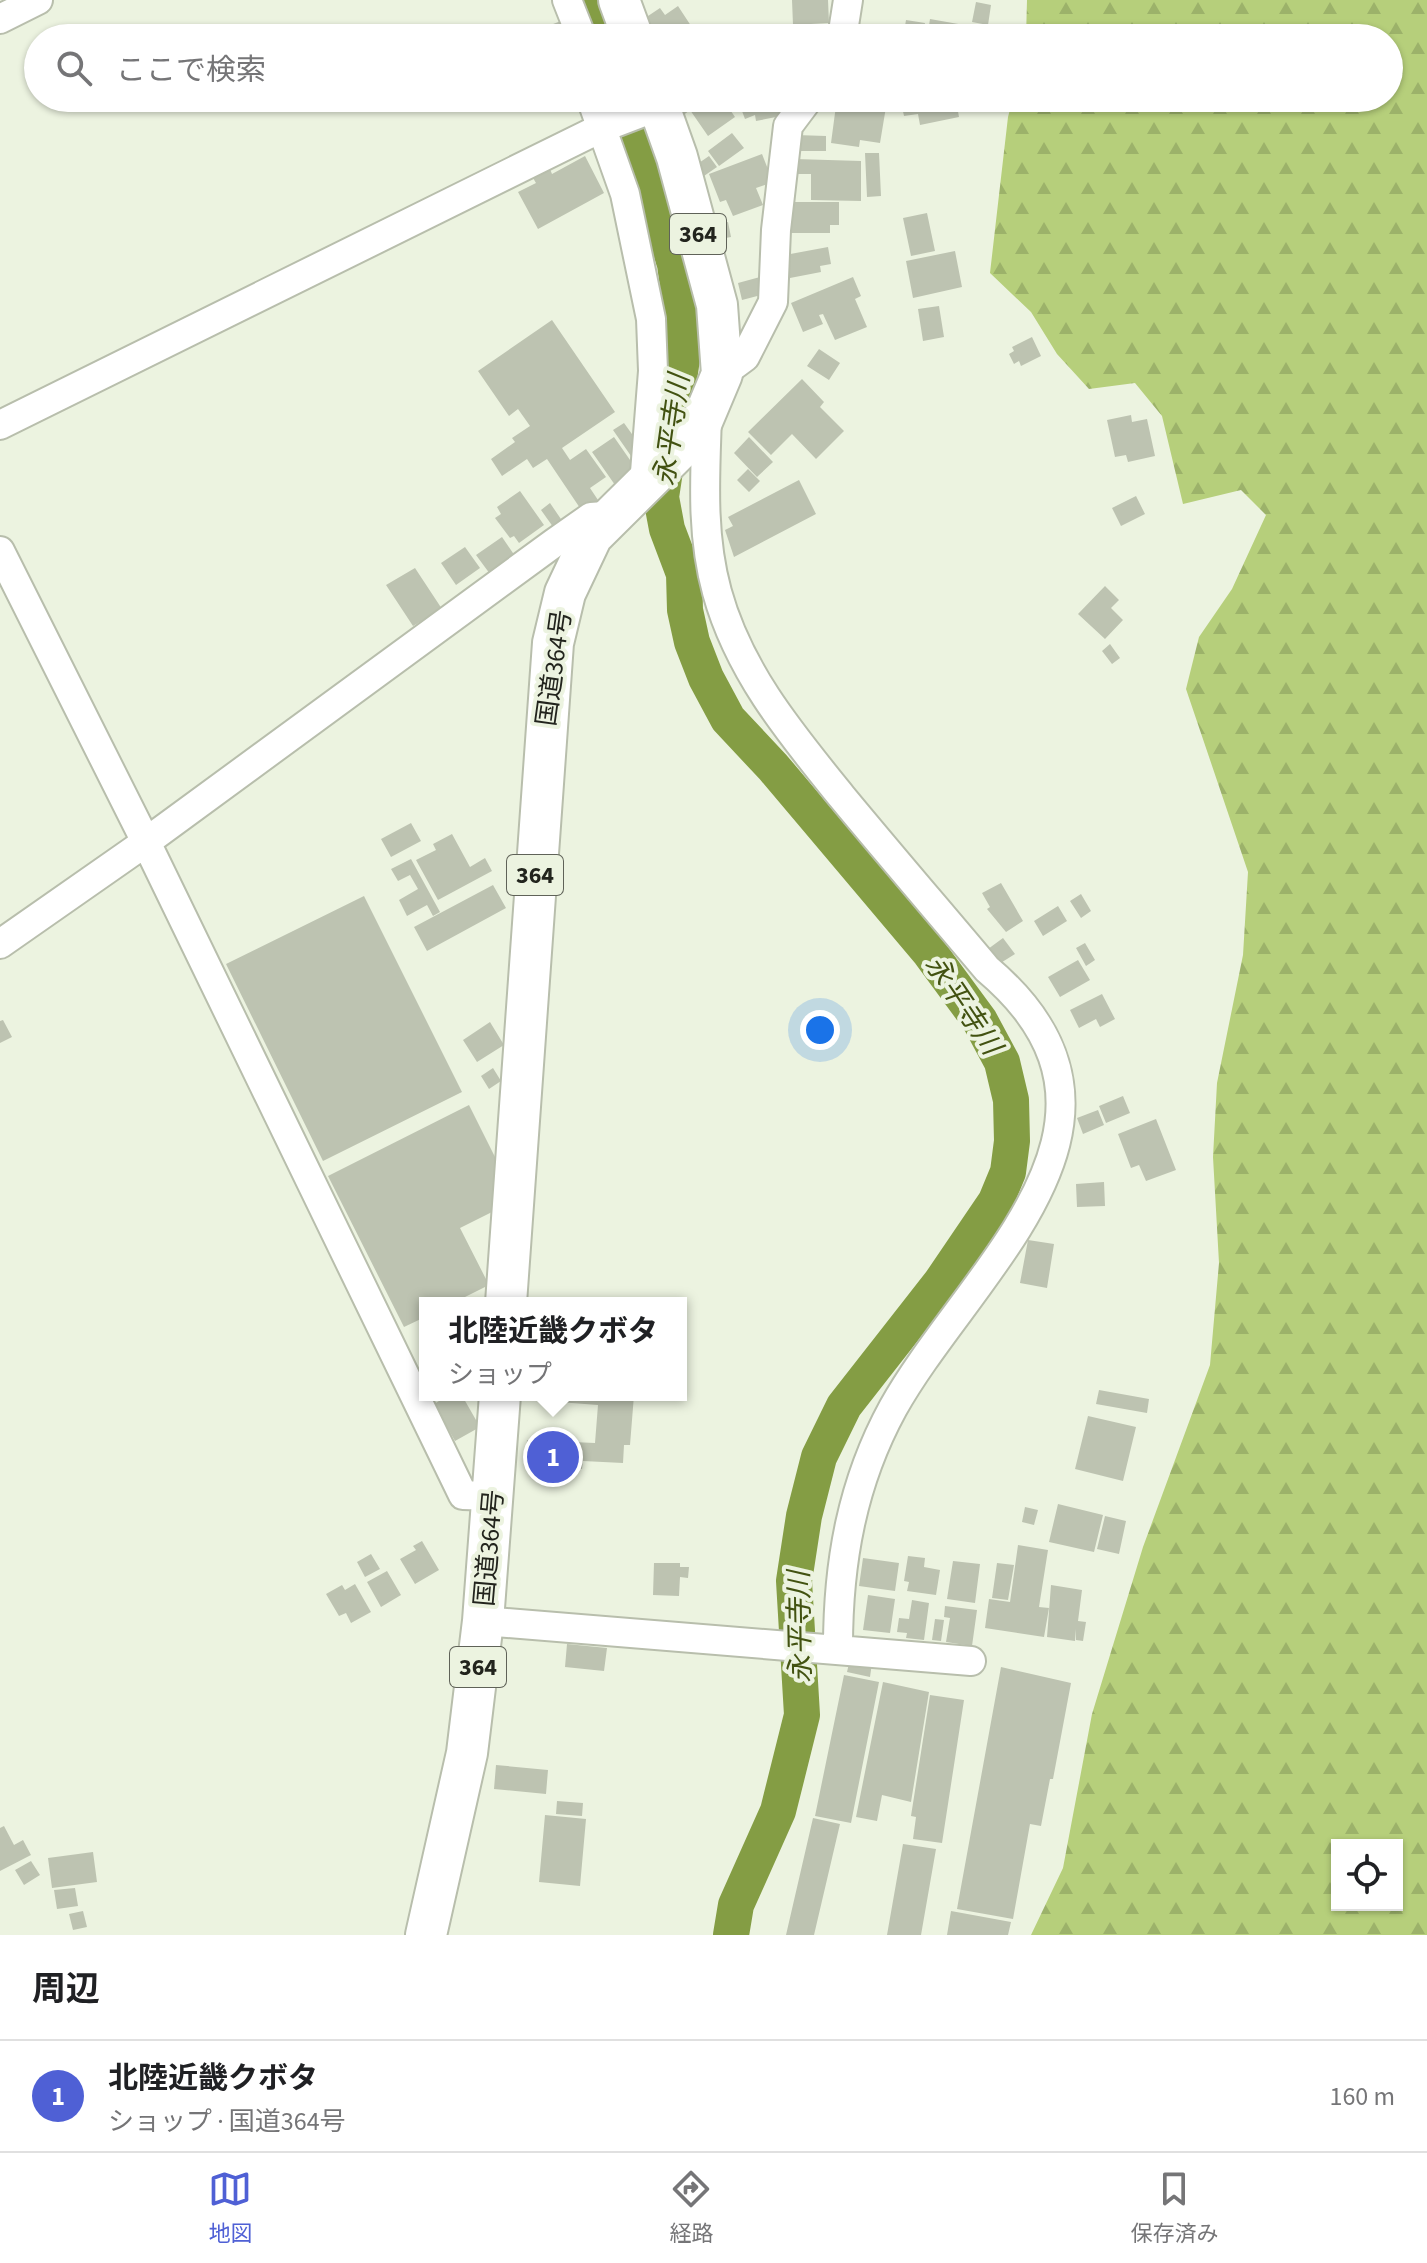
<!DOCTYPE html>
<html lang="ja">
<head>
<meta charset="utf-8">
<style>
	body { margin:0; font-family:"Source Sans 3","Noto Sans JP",sans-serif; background:#f6f6f6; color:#202124 }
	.controls { position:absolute; right:24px; bottom:24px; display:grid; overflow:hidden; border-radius:0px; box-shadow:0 2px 6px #0004 }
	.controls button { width:72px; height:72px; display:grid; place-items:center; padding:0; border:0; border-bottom:2px solid #e0e0e0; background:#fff; color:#202124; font:40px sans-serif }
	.you { position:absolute; left:820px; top:1030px; width:28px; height:28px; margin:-20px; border:6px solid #fff; border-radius:50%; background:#1a73e8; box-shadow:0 0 0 12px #1a73e833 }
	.badge { display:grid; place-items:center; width:52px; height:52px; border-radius:50%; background:#4f60d5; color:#fff; font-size:26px; font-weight:700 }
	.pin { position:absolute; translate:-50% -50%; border:4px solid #fff; box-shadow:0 2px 8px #0006 }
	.popup { position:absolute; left:419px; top:1297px; width:268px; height:104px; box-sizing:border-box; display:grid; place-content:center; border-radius:0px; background:#fff; filter:drop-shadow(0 2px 6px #0005); font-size:26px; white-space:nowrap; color:#757577 }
	.popup b { font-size:30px; color:#202124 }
	.popup::after { content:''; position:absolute; left:50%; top:100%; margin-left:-16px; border:16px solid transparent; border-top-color:#fff }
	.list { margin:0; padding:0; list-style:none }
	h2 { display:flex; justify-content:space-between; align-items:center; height:104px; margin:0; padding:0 32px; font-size:34px }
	h2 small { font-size:26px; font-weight:400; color:#757577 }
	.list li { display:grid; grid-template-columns:52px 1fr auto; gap:24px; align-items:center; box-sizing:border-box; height:112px; padding:0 32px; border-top:2px solid #e0e0e0 }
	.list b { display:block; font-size:30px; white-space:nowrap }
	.list p { margin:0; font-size:26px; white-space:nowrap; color:#757577 }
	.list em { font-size:26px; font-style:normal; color:#757577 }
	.icon { flex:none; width:44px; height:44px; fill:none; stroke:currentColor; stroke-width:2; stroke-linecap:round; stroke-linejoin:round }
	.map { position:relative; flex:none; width:1427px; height:1935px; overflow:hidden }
	.search { position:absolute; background:#fff; box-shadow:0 2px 6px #0004; left:24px; right:24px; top:24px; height:88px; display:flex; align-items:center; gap:20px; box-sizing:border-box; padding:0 28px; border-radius:44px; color:#757577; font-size:30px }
	.sheet { height:216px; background:#fff }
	nav { display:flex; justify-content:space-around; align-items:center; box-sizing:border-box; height:112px; border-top:2px solid #e0e0e0; background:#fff; font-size:22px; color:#757577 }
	nav a { display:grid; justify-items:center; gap:4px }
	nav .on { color:#4f60d5 }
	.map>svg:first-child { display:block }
	.forest { fill:url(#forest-firs); fill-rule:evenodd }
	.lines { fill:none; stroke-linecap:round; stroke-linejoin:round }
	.river { stroke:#849d44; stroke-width:36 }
	.building { fill:#bdc3b1 }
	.minor-casing { stroke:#b8beac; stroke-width:32 }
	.highway-casing { stroke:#b8beac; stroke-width:44 }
	.minor { stroke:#fff; stroke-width:28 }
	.highway { stroke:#fff; stroke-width:40 }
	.labels { text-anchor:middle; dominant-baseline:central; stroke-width:8; stroke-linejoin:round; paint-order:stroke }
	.shield { fill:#ecf3e0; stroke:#5f6258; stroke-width:2 }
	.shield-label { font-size:24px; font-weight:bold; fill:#22241d }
	.street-label { font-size:26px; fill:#22241d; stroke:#ecf3e0 }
	.water-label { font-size:28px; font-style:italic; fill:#425211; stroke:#ecf3e0 }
</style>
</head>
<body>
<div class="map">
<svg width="1427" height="1935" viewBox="0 0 1427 1935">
	<defs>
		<pattern id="forest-firs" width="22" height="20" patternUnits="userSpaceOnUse" patternTransform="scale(2)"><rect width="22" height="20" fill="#b6cf7b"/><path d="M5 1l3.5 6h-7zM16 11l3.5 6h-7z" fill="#9cb26a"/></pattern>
	</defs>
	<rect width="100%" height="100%" fill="#ecf3e0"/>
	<path class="forest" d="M 1027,0 L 1427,0 L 1427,1935 L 1031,1935 L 1063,1868 L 1092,1714 L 1143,1547 L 1210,1365 L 1219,1263 L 1213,1157 L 1217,1083 L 1243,955 L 1248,872 L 1186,689 L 1199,637 L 1232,589 L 1266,515 L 1241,490 L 1183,504 L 1162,416 L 1135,383 L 1089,389 L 1057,354 L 1031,312 L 990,273 L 1008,117 L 1013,98 L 1389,98 L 1389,38 L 1026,38 ZM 1337,1845 L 1397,1845 L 1397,1905 L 1337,1905 Z"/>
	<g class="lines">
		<path class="river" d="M 586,0 L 596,38
			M 614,98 L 653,194 L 675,264 L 685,339 L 661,497 L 667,529 L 684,574 L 685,610 L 692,642 L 706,678 L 728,719 L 773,767 L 930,953 L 980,1021 L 1002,1062 L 1011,1100 L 1012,1141 L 1008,1172 L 996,1201 L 941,1282 L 844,1406 L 819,1457 L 804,1516 L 794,1581 L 802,1715 L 778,1811 L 736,1905 L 731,1935"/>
	</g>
	<path class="building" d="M 792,0 L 828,0 L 829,23 L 793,25 Z
		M 976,2 L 991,5 L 988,25 L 972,22 Z
		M 678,6 L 697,35 L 653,38 L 642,20 L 660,8 L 665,15 Z
		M 566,19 L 573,38 L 517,38 Z
		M 930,19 L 998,31 L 996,38 L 927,38 Z
		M 906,20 L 925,23 L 922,38 L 903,38 Z
		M 670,98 L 722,98 L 735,117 L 708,136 L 690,110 L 681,117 Z
		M 737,98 L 778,98 L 781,116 L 756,121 L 755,115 L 745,119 Z
		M 837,98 L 866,98 L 865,104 L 886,107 L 880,143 L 860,140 L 859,147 L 831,143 Z
		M 900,98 L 969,98 L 970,104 L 957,106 L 959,117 L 920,125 L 918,114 L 904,116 Z
		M 732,133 L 744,148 L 719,166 L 708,151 Z
		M 796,135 L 826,136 L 826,151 L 796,151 Z
		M 865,153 L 879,153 L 881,196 L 867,197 Z
		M 762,154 L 773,182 L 756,188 L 763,205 L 733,216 L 726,200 L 720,202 L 709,174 Z
		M 585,156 L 604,193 L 538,229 L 518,192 L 536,183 L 533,178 L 550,169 L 552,174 Z
		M 709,156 L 717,167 L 704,176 L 696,165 Z
		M 795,159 L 861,161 L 861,201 L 811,200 L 811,174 L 795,174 Z
		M 787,202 L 839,202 L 839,225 L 830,225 L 830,233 L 786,233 Z
		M 927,213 L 935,251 L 911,256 L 903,218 Z
		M 728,222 L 731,237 L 715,240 L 712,225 Z
		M 828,247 L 831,264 L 820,266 L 821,272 L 790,278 L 785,255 Z
		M 955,251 L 962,287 L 913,298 L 906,261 Z
		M 760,277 L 765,294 L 742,300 L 738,283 Z
		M 853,277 L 861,296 L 855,299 L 867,327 L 835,340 L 823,314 L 819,315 L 823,324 L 803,332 L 791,303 Z
		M 939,306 L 944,337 L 923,341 L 918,309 Z
		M 552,320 L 615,412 L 562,448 L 570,460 L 586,449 L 606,477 L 590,488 L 598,500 L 582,511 L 547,459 L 533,468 L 527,459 L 502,476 L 491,459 L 515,442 L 512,438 L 530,426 L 518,409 L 509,416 L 478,371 Z
		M 1032,337 L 1041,356 L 1021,366 L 1019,361 L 1014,364 L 1009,354 L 1014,351 L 1012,347 Z
		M 819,349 L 840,363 L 829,380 L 807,366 Z
		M 802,379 L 824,402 L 820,407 L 844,431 L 816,459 L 792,434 L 771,455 L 748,432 Z
		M 1131,415 L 1132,422 L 1147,419 L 1155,456 L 1128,462 L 1126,455 L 1115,457 L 1107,420 Z
		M 624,423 L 642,448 L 631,456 L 613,430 Z
		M 614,437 L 637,470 L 615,485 L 592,452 Z
		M 749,437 L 773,462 L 757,477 L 734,453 Z
		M 748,469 L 760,481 L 749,492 L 737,480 Z
		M 799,480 L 816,514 L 734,557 L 725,530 L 733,526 L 728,517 Z
		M 520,491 L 544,525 L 519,543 L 514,536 L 510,538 L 495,518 L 501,514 L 497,507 Z
		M 1136,496 L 1145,514 L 1121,526 L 1112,508 Z
		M 550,503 L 565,525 L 556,531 L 541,510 Z
		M 502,537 L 515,556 L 490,574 L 476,555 Z
		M 465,547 L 480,568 L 456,585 L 441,563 Z
		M 415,568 L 442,609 L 413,626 L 386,585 Z
		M 1105,586 L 1119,600 L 1111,608 L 1123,620 L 1105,639 L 1078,614 Z
		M 1110,644 L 1120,658 L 1112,664 L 1102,651 Z
		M 411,823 L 421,841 L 391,857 L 381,839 Z
		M 452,834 L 470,867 L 485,858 L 492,871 L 438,900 L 416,860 L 436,850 L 433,844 Z
		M 411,859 L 440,912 L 433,916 L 427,905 L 407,916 L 399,900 L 418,889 L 410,875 L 398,881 L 391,869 Z
		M 1001,883 L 1023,921 L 1006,932 L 987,909 L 990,907 L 982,893 Z
		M 493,885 L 506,908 L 427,951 L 414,927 Z
		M 1081,894 L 1091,911 L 1081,918 L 1070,901 Z
		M 364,896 L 462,1092 L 323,1161 L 226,964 Z
		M 1058,906 L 1067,921 L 1043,936 L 1034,921 Z
		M 1003,938 L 1015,954 L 999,964 L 988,949 Z
		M 1085,943 L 1095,960 L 1086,966 L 1076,948 Z
		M 1078,960 L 1090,980 L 1060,997 L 1048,977 Z
		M 1102,994 L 1115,1019 L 1100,1027 L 1096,1019 L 1079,1028 L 1070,1010 Z
		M 3,1020 L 12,1037 L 0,1043 L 0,1021 Z
		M 490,1022 L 504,1045 L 477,1062 L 463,1040 Z
		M 493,1068 L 501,1081 L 489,1089 L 481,1076 Z
		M 1123,1096 L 1130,1113 L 1106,1123 L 1099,1106 Z
		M 469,1105 L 498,1163 L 494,1211 L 460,1228 L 489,1285 L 453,1303 L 425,1303 L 425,1317 L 404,1327 L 328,1176 Z
		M 1098,1110 L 1104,1125 L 1083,1134 L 1077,1118 Z
		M 1156,1119 L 1176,1170 L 1146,1181 L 1139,1165 L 1131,1168 L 1118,1134 Z
		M 1104,1182 L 1105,1206 L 1077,1207 L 1076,1184 Z
		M 1028,1240 L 1054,1244 L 1047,1288 L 1020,1283 Z
		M 1099,1390 L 1149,1399 L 1147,1413 L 1096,1404 Z
		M 449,1395 L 467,1395 L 464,1399 L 480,1427 L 455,1441 L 434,1404 Z
		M 532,1395 L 634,1395 L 630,1445 L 624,1445 L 623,1463 L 583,1461 L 582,1469 L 525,1465 L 527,1440 L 595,1443 L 598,1405 L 532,1400 Z
		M 1088,1416 L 1136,1427 L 1123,1481 L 1075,1469 Z
		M 1058,1504 L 1103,1515 L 1094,1552 L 1049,1542 Z
		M 1025,1507 L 1038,1510 L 1034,1525 L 1022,1522 Z
		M 1105,1516 L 1126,1521 L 1119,1554 L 1097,1549 Z
		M 422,1541 L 439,1570 L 415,1584 L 400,1559 L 416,1550 L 413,1546 Z
		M 1018,1545 L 1048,1550 L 1039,1607 L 1049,1608 L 1044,1637 L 985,1628 L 989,1599 L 1010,1602 Z
		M 371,1554 L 380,1569 L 365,1577 L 357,1562 Z
		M 908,1556 L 925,1558 L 924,1567 L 940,1570 L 936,1595 L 907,1591 L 909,1582 L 904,1581 Z
		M 863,1558 L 899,1563 L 895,1591 L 859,1586 Z
		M 953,1561 L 980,1564 L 975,1603 L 947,1599 Z
		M 654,1563 L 680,1563 L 680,1567 L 689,1567 L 688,1578 L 680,1577 L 679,1596 L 653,1595 Z
		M 997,1563 L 1014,1565 L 1008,1600 L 992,1598 Z
		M 387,1571 L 401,1595 L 381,1607 L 367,1582 Z
		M 355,1584 L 371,1612 L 351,1623 L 346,1613 L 339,1616 L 326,1594 L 342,1585 L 345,1590 Z
		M 1051,1585 L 1082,1590 L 1078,1621 L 1086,1622 L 1083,1641 L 1076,1640 L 1076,1629 L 1075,1641 L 1047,1637 Z
		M 868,1595 L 895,1599 L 890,1633 L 863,1630 Z
		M 912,1600 L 929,1603 L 924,1640 L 906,1638 L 907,1633 L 897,1632 L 899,1618 L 909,1619 Z
		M 945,1606 L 977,1610 L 972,1646 L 946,1642 L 950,1618 L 944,1617 Z
		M 935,1619 L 944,1620 L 941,1641 L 932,1640 Z
		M 567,1644 L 607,1648 L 604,1671 L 565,1667 Z
		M 850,1659 L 872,1663 L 870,1677 L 847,1672 Z
		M 1001,1667 L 1071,1683 L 1053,1779 L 1050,1779 L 1041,1826 L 1030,1824 L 1013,1919 L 957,1909 Z
		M 844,1675 L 879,1682 L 851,1823 L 815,1816 Z
		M 883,1682 L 929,1692 L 911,1802 L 882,1795 L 877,1821 L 856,1817 Z
		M 930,1695 L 964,1700 L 942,1843 L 913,1839 L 916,1817 L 911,1816 Z
		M 496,1765 L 548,1770 L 546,1794 L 494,1789 Z
		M 557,1801 L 583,1803 L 582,1816 L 556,1814 Z
		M 545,1815 L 586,1819 L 580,1886 L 539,1882 Z
		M 813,1818 L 840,1824 L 814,1935 L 786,1935 Z
		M 4,1826 L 14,1845 L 23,1840 L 31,1855 L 0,1871 L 0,1828 Z
		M 903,1844 L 936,1849 L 921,1935 L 887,1935 Z
		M 93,1852 L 97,1882 L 52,1888 L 48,1858 Z
		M 31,1861 L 40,1875 L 24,1885 L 15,1870 Z
		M 75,1888 L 78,1906 L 57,1909 L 54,1890 Z
		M 83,1911 L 87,1927 L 73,1930 L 69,1914 Z
		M 951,1911 L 1011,1922 L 1008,1935 L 947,1935 Z"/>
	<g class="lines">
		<defs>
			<path id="minor" d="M 567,0 L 582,38
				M 0,19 L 38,0
				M 842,38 L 848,0
				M 591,98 L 625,194 L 651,319 L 653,371 L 644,485
				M 722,374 L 745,357 L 773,302 L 776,230 L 788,126 L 809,98
				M 707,417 C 705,476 701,534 717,592 C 739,672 791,734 842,797 C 890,855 939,912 987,969 C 1167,1121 970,1270 893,1408 C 852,1483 838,1562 838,1647
				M 0,425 L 599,129 L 659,106
				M 0,551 L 146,842 L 463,1495 L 494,1496
				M 0,944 L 146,842 L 554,543 L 591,517 L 605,516
				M 483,1621 L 971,1661"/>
			<path id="highway" d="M 619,0 L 633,38
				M 506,1303 L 553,643 L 565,593 L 592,536 L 698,431 L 722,374 L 717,305 L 677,157 L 656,98
				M 426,1935 L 467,1753 L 483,1621 L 500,1395"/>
		</defs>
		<use href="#minor" class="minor-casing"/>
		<use href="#highway" class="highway-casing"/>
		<use href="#minor" class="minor"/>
		<use href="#highway" class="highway"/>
	</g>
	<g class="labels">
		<g class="shield">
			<rect x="670" y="214" width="56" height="40" rx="6"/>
			<rect x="507" y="855" width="56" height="40" rx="6"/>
			<rect x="450" y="1647" width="56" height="40" rx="6"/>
		</g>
		<g class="shield-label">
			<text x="698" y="234">364</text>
			<text x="535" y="875">364</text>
			<text x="478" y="1667">364</text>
		</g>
		<g class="street-label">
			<text transform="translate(554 668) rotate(-82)">国道364号</text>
			<text transform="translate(489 1548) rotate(-85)">国道364号</text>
		</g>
		<g class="water-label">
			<text transform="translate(672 430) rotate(-82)">永平寺川</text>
			<text transform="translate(963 1005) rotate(56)">永平寺川</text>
			<text transform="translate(800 1627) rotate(-91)">永平寺川</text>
		</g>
	</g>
</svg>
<div class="controls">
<button><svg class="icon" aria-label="locate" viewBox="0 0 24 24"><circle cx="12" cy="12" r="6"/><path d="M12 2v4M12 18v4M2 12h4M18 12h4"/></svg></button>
</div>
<div class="you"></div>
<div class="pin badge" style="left:553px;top:1457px">1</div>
<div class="popup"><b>北陸近畿クボタ</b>ショップ</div>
<div class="search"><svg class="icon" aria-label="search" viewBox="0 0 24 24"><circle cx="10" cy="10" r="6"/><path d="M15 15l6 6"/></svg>ここで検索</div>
</div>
<section class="sheet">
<h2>周辺<small></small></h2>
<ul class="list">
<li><span class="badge">1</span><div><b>北陸近畿クボタ</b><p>ショップ · 国道364号</p></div><em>160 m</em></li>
</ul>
</section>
<nav>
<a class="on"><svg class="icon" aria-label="map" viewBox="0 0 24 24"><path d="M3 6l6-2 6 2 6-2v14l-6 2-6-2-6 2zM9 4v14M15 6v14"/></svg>地図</a>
<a><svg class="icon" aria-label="directions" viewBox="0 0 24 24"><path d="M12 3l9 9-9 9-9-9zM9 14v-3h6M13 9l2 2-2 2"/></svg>経路</a>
<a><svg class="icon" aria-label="saved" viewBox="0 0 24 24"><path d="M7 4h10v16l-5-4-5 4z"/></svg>保存済み</a>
</nav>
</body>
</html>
